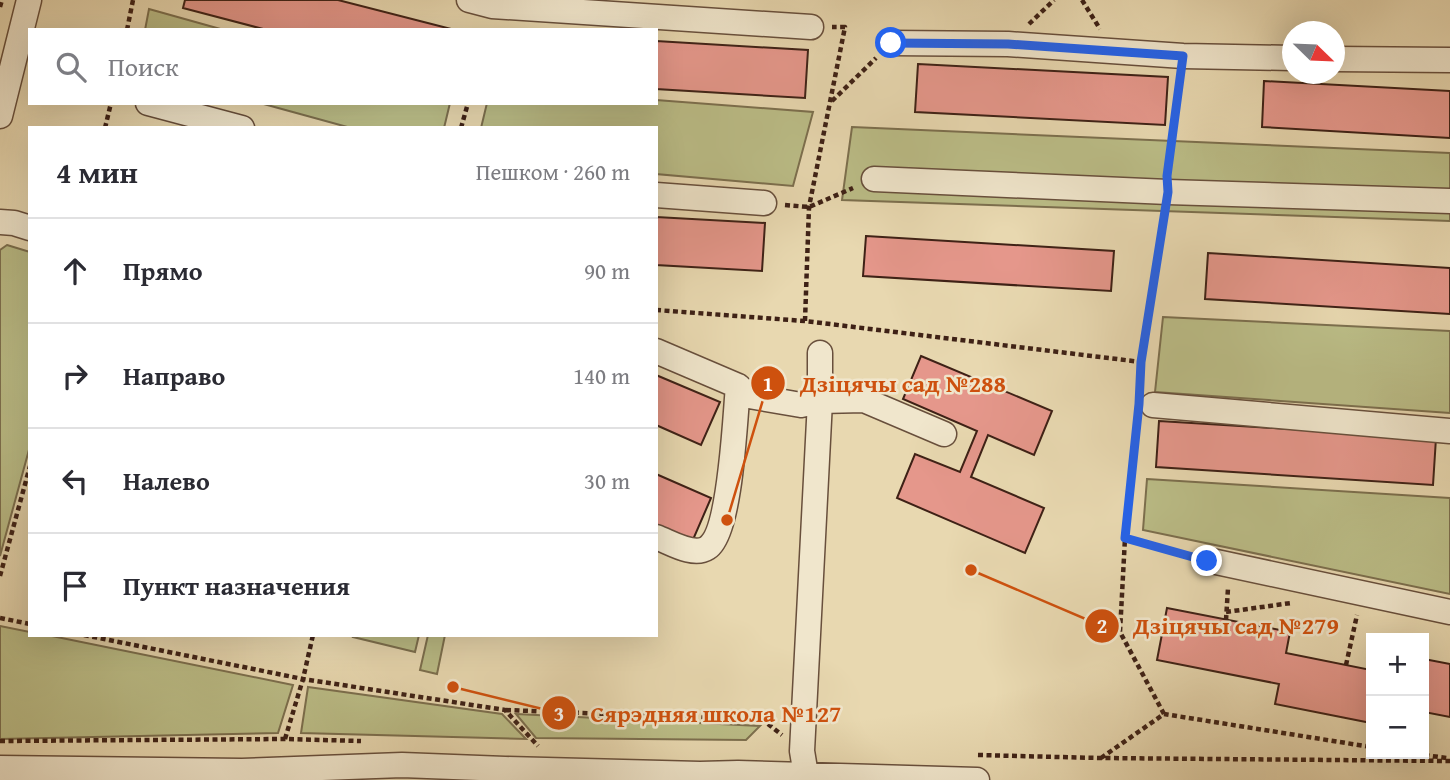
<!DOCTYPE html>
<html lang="ru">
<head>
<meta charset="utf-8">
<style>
	body { margin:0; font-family:"Gentium Book Plus",serif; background:#f7f7f7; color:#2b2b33 }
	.controls { position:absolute; right:21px; bottom:21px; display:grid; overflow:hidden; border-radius:0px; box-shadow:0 7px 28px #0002 }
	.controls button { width:63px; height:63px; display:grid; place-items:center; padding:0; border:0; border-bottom:2px solid #e1e1e2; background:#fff; color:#2b2b33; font:35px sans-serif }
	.compass { position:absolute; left:1282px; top:21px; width:63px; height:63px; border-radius:50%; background:#fff; box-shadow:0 7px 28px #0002; rotate:113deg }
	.stop { position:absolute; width:21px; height:21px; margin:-16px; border:5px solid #2563eb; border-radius:50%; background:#fff }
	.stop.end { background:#2563eb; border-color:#fff; box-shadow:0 2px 7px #0008 }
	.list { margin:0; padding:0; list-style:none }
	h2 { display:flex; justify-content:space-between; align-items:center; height:91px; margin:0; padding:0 28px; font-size:30px }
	h2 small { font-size:23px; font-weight:400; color:#7c7c81 }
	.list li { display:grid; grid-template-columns:46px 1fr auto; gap:21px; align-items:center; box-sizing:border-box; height:105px; padding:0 28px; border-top:2px solid #e1e1e2 }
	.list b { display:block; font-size:26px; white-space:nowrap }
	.list em { font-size:23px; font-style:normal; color:#7c7c81 }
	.icon { flex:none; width:38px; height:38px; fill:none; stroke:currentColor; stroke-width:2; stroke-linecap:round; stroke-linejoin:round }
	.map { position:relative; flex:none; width:1450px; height:780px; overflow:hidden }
	.search { position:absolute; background:#fff; box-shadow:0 7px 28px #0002; left:28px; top:28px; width:630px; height:77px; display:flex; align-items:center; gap:18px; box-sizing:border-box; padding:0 24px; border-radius:0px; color:#7c7c81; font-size:26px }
	.panel { position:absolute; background:#fff; box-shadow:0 7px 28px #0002; left:28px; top:126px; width:630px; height:511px; border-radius:0px }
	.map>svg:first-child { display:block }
	.green { fill:#bbbd87; stroke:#7c6f4e; stroke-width:2 }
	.building { fill:#e5978b; stroke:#3e2116; stroke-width:2 }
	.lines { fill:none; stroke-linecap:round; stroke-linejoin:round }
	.minor-casing { stroke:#684f3c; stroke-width:27 }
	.path { stroke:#3e2116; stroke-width:4.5; stroke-dasharray:5 3.5; stroke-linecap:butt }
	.minor { stroke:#f0e6cc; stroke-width:24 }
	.route { stroke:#2563eb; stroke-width:9 }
	.leader { fill:none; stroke:#ce510e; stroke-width:2.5 }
	.callout-dot { fill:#ce510e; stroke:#f0e6cc; stroke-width:2.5 }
	.mark-label { font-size:21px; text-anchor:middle; font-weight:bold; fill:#fff }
	.callout-label { font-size:24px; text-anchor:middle; font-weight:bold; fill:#ce510e; stroke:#f0e6cc; stroke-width:5; stroke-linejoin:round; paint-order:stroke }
</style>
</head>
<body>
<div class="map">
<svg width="1450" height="780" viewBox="0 0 1450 780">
	<rect width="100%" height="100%" fill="#e8d8b0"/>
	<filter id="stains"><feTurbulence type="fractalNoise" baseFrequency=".00286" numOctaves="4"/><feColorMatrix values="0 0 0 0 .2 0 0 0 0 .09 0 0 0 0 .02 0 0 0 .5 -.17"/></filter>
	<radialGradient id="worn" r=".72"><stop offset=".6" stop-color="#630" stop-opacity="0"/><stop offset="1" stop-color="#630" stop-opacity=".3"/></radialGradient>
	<path class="green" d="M 149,9 L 224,30 L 145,30 Z
		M 656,100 L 813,112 L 793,186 L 656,174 L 656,128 L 481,128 L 487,103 L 656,103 Z
		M 260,103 L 450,103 L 444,128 L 351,128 Z
		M 852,127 L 1450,153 L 1450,221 L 842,200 Z
		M 7,245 L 30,252 L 30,446 L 0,556 L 0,250 Z
		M 1163,317 L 1450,331 L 1450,413 L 1155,392 Z
		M 1147,479 L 1450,498 L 1450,594 L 1143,530 Z
		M 0,626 L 30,632 L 30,635 L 47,635 L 293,685 L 278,733 L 0,739 Z
		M 354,635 L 419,635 L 415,652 L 353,637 Z
		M 428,635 L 445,635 L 437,674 L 420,670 Z
		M 308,687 L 502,714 L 526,739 L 301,733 Z
		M 516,714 L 760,726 L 746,740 L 536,738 Z"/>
	<path class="building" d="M 185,0 L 338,0 L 455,30 L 267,30 L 183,8 Z
		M 656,41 L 808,50 L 805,98 L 656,89 Z
		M 918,64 L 1168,77 L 1165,125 L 915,112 Z
		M 1264,81 L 1450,91 L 1450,138 L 1262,127 Z
		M 656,217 L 765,223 L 762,271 L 656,265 Z
		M 866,236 L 1114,251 L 1111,291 L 863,276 Z
		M 1208,253 L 1450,268 L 1450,314 L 1205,299 Z
		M 921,356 L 1052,411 L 1034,455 L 988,435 L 971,477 L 1044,508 L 1025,553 L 897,498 L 915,454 L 960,472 L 977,431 L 903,399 Z
		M 656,375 L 720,402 L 701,445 L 656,425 Z
		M 1159,421 L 1436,438 L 1433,485 L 1156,467 Z
		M 656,474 L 711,498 L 692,542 L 656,527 Z
		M 1167,608 L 1290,632 L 1286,653 L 1371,670 L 1371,723 L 1275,704 L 1279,684 L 1157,660 Z
		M 1424,659 L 1450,664 L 1450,717 L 1424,712 Z"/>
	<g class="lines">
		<defs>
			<path id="minor" d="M 469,0 L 492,6 L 811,27
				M 891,43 L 1008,44 L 1183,56 L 1292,58
				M 1334,59 L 1450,60
				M 148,103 L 242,128
				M 0,116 L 29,0
				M 874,179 L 1168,192 L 1450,201
				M 656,195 L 764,203
				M 0,222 L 14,223 L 30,228
				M 656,351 L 738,386 L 749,396 L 801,405 L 820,401 L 864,400 L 944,434
				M 1153,405 L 1450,431
				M 656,537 C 670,542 693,557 707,548 C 731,533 735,416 738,386
				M 1207,560 L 1450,612
				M 0,768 L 242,771 L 402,765 L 505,769 L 700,774 L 738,773 L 977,780
				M 806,775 L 802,751 L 820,401 L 820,353"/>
		</defs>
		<use href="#minor" class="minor-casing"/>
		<path class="path" d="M 1082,0 L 1100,29
			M 0,7 L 2,0
			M 1029,24 L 1054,0
			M 127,30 L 133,0
			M 832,101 L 876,58
			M 105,128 L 111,103
			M 461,128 L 468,103
			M 1168,169 L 1180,77
			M 785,205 L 809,207 L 853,188
			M 656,310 L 805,321 L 1141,362
			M 805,321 L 809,207 L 845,27 L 832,27
			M 1140,387 L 1141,362 L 1165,212
			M 1125,538 L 1137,420
			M 0,576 L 30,466
			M 1226,612 L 1291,603
			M 0,618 L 30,624
			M 1226,620 L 1228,588
			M 84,635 L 303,679 L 505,710 L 538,746
			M 1346,665 L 1357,615
			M 506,710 L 763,720 L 782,735
			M 1164,714 L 1120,632 L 1125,538 L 1186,555
			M 285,739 L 303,679 L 313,635
			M 0,741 L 285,739 L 361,741
			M 1416,754 L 1447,758
			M 978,755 L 1100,758 L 1450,761
			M 1101,758 L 1164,714 L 1371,747"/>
		<use href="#minor" class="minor"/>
	</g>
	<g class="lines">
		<path class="route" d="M 891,43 L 1008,44 L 1183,56 L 1167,176 L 1168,192 L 1141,362 L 1139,404 L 1125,538 L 1207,561"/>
	</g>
	<path class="leader" d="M727 520L768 383M971 570L1102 626M453 687L559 713"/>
	<g class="callout-dot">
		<circle cx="727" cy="520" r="7"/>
		<circle cx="971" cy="570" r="7"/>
		<circle cx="453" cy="687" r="7"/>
		<circle cx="768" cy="383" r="18"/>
		<circle cx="1102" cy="626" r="18"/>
		<circle cx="559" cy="713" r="18"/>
	</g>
	<g class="mark-label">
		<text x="768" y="391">1</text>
		<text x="1102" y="633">2</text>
		<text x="559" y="721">3</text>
	</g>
	<g class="callout-label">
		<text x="903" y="392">Дзіцячы сад №288</text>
		<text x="1236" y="634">Дзіцячы сад №279</text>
		<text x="716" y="722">Сярэдняя школа №127</text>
	</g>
	<rect width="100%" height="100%" filter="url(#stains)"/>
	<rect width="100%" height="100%" fill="url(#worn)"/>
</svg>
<div class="controls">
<button>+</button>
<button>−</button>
</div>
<svg class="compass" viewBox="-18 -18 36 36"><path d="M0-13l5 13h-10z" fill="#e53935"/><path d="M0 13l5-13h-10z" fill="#7c7c81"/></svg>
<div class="stop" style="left:891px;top:43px"></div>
<div class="stop end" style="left:1207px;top:561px"></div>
<div class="search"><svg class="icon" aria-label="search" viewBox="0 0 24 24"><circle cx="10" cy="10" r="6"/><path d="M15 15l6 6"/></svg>Поиск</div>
<section class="panel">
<h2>4 мин<small>Пешком · 260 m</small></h2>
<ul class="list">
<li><svg class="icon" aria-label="ahead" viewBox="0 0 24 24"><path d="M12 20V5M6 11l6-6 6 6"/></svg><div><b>Прямо</b></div><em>90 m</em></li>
<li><svg class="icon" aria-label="right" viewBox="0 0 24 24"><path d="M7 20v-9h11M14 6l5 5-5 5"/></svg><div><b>Направо</b></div><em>140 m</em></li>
<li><svg class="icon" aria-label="left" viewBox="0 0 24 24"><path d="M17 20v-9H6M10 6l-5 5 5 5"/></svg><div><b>Налево</b></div><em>30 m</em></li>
<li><svg class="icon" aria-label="arrive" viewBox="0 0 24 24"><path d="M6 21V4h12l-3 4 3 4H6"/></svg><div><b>Пункт назначения</b></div></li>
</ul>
</section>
</div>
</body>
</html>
